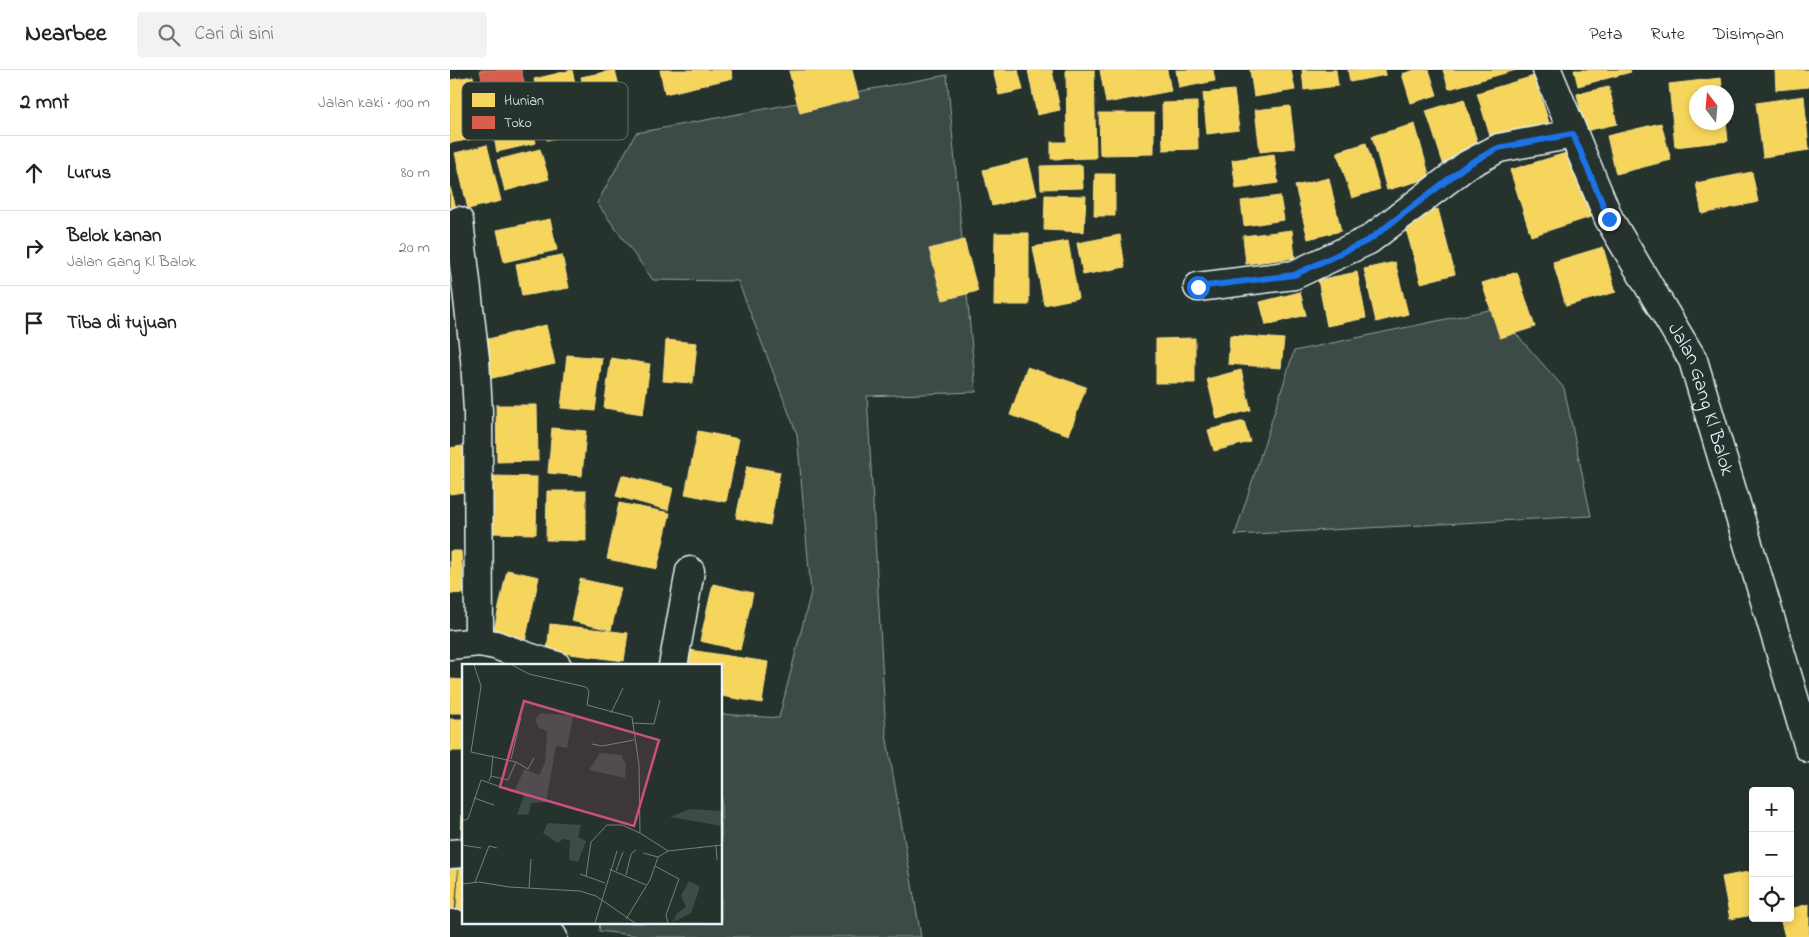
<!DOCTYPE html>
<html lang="id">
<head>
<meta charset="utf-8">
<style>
	body { margin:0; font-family:"Indie Flower",sans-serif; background:#f2f2f2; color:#222 }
	.controls { position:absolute; right:15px; bottom:15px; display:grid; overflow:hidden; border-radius:5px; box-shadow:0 2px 8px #0003 }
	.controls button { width:45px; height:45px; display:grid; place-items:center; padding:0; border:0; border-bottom:1px solid #e0e0e0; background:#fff; color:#222; font:25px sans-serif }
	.compass { position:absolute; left:1239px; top:15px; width:45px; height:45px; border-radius:50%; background:#fff; box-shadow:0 2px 8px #0003; rotate:344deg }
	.stop { position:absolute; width:15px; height:15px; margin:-11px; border:4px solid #1a73e8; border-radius:50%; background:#fff }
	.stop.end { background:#1a73e8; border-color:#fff; box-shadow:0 1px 5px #0008 }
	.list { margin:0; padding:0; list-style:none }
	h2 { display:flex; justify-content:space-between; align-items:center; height:65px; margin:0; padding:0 20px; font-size:21px }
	h2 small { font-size:16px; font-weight:400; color:#767676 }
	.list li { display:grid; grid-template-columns:32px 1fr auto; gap:15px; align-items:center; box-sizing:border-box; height:75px; padding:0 20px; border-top:1px solid #e0e0e0 }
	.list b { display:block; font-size:19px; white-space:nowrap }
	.list p { margin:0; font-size:16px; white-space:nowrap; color:#767676 }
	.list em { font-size:16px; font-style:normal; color:#767676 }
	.icon { flex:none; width:28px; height:28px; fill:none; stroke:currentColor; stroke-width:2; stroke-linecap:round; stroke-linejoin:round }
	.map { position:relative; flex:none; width:1359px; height:867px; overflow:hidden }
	header { display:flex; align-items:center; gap:30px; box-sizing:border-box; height:70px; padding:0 25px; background:#fff; border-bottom:1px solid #e0e0e0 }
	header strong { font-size:24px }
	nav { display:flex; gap:28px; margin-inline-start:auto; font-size:18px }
	.search { width:350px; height:45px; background:#f2f2f2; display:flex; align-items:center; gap:12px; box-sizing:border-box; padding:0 18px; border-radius:5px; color:#767676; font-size:19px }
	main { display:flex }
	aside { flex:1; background:#fff }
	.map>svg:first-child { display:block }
	.green { fill:#3e4b47; stroke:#939ea0 }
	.homes { fill:#f6d55c; stroke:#f2dd8b }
	.shops { fill:#d6604d; stroke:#db8c80 }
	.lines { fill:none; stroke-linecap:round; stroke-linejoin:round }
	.street-casing { stroke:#e8f1f8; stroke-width:31 }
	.street { stroke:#26332d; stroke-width:28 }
	.route { stroke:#1a73e8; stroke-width:6 }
	.labels { text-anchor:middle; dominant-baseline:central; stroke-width:5; stroke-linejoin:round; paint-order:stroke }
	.street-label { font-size:20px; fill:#e8f1f8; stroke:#26332d }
	.inset-road { fill:none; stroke:#747f7e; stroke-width:1 }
	.view { fill:#cc4e82; fill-opacity:0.15; stroke:#cc4e82; stroke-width:2.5 }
	.inset-edge { fill:none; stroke:#e8f1f8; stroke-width:2.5 }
	.key { fill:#26332d; stroke:#606c6a; stroke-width:1 }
	.key-label { font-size:14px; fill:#e8f1f8 }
</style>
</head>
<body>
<header>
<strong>Nearbee</strong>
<div class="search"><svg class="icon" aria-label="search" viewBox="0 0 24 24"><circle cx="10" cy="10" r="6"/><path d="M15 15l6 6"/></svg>Cari di sini</div>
<nav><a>Peta</a><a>Rute</a><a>Disimpan</a></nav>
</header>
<main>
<aside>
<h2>2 mnt<small>Jalan kaki · 100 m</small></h2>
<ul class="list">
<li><svg class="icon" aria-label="ahead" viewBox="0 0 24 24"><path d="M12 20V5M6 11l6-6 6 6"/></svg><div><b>Lurus</b></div><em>80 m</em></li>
<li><svg class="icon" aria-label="right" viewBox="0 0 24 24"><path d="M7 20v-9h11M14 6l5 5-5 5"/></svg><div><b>Belok kanan</b><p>Jalan Gang Kl Balok</p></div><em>20 m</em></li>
<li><svg class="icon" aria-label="arrive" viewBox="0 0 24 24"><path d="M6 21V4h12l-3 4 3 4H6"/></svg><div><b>Tiba di tujuan</b></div></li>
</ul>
</aside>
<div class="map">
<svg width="1359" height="867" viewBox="0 0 1359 867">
	<rect width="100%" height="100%" fill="#26332d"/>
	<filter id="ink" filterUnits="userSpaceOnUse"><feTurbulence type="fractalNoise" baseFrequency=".02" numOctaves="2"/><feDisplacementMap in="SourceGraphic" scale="10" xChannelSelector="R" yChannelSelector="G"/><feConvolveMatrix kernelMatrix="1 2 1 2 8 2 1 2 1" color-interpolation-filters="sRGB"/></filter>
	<g filter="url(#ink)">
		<path class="green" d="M 497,5 L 526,322 L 417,326 L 436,664 L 471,867 L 198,867 L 149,861 L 150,853 L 271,853 L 271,644 L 329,648 L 361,522 L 347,364 L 288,211 L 203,210 L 147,133 L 186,63 Z
			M 1044,239 L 1114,318 L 1141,446 L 785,465 L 844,281 Z"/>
		<path class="homes" d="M 122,0 L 136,61 L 97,70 L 84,9 Z
			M 165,0 L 177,47 L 142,55 L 131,7 Z
			M 210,0 L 281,0 L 283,8 L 215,24 Z
			M 402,0 L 409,28 L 350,43 L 339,1 Z
			M 543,0 L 568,0 L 573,20 L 549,25 Z
			M 578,0 L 602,0 L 610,40 L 587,45 Z
			M 616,0 L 644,0 L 646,88 L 601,89 L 601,72 L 617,72 Z
			M 650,0 L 717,0 L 721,21 L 656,33 Z
			M 726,0 L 763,0 L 765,11 L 729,18 Z
			M 800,0 L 841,0 L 845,20 L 804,27 Z
			M 852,0 L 886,0 L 888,16 L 854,20 Z
			M 898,0 L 935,0 L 936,5 L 900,12 Z
			M 965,0 L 979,0 L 987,25 L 961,33 L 952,4 Z
			M 993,0 L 1066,0 L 999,19 Z
			M 1124,0 L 1180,0 L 1181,2 L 1128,16 Z
			M 1325,0 L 1359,0 L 1359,17 L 1326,20 Z
			M 23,6 L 35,67 L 0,73 L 0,10 Z
			M 1084,6 L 1101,59 L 1043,76 L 1027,23 Z
			M 1271,8 L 1273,22 L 1246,22 L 1246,52 L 1276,52 L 1278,71 L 1225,77 L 1219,14 Z
			M 1159,17 L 1167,54 L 1135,61 L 1127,24 Z
			M 784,20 L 789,60 L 757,64 L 753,23 Z
			M 1354,26 L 1359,80 L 1313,87 L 1306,33 Z
			M 1014,29 L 1031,84 L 994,96 L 976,41 Z
			M 747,32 L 748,79 L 713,80 L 712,33 Z
			M 840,36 L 845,78 L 810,82 L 805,40 Z
			M 649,43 L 704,43 L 704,84 L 650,85 Z
			M 81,49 L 86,73 L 47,82 L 42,58 Z
			M 1211,53 L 1221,90 L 1166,104 L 1157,66 Z
			M 965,54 L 980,108 L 937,120 L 922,66 Z
			M 916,73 L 930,119 L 902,128 L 887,82 Z
			M 37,75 L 51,131 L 18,139 L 5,83 Z
			M 90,79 L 99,109 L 55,121 L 47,90 Z
			M 1123,81 L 1144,146 L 1081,166 L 1060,100 Z
			M 824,84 L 828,113 L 786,119 L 782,90 Z
			M 578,89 L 587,125 L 542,136 L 533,100 Z
			M 632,95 L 633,118 L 591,119 L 590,96 Z
			M 1302,102 L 1308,132 L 1252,144 L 1246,113 Z
			M 645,104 L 665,104 L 665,146 L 644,146 Z
			M 879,108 L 891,161 L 858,169 L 845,116 Z
			M 0,117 L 7,141 L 0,143 Z
			M 595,125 L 636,126 L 634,162 L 594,160 Z
			M 830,126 L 834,150 L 794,156 L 791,131 Z
			M 988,139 L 1005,204 L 971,213 L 953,148 Z
			M 100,149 L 107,180 L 54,192 L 47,160 Z
			M 842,160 L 845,188 L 796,194 L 793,166 Z
			M 545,163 L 579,163 L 579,235 L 544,235 Z
			M 670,165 L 675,197 L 633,205 L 627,173 Z
			M 514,170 L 528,221 L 493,230 L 479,179 Z
			M 618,171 L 628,228 L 594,235 L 583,177 Z
			M 1153,177 L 1166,222 L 1116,236 L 1103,192 Z
			M 112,185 L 119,218 L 72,226 L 66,194 Z
			M 945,192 L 958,244 L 926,252 L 914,199 Z
			M 907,202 L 916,248 L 877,256 L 868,210 Z
			M 1067,202 L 1085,257 L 1050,268 L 1032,213 Z
			M 850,222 L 856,245 L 816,255 L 810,232 Z
			M 96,255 L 105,294 L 38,309 L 30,271 Z
			M 780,265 L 834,269 L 831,298 L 778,294 Z
			M 745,268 L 745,313 L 706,313 L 706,269 Z
			M 216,270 L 247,273 L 243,313 L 213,311 Z
			M 117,285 L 152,288 L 145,341 L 111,338 Z
			M 161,288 L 200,294 L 193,344 L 154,338 Z
			M 577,297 L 636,317 L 619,365 L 560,345 Z
			M 791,300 L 801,340 L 767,349 L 757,309 Z
			M 46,335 L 87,335 L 88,391 L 47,392 Z
			M 794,351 L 800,372 L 764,381 L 758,360 Z
			M 102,358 L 136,361 L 132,406 L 98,403 Z
			M 248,361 L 289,369 L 276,432 L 235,424 Z
			M 12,376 L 20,421 L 0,424 L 0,378 Z
			M 297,396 L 330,402 L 320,455 L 286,448 Z
			M 172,405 L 223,418 L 218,440 L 166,426 Z
			M 42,406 L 87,407 L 86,464 L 40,463 Z
			M 97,421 L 136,421 L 136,471 L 96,470 Z
			M 169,433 L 220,443 L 207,499 L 157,489 Z
			M 0,481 L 11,481 L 14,523 L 0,524 Z
			M 57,500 L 89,507 L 75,572 L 43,565 Z
			M 130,509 L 171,518 L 161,560 L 121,551 Z
			M 263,514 L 303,523 L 290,580 L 250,571 Z
			M 100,554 L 178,563 L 174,591 L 97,581 Z
			M 227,578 L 318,592 L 312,633 L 271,626 L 271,596 L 224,596 Z
			M 0,609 L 14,610 L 14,643 L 0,643 Z
			M 0,649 L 14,649 L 14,681 L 0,681 Z
			M 12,745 L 14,745 L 14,770 L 11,770 Z
			M 10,790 L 14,790 L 14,849 L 6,848 Z
			M 0,793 L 8,794 L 4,841 L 0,840 Z
			M 1303,801 L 1303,845 L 1280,849 L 1272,807 Z
			M 1359,834 L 1359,867 L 1335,867 L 1330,848 L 1340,848 L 1340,839 Z"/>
		<path class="shops" d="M 30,0 L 71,0 L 81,41 L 41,50 Z"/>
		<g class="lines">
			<defs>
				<g id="street">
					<path id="s1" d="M 1097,0 L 1159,149 L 1243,290 L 1359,678"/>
					<path d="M 9,151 L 25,289 L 28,341 L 29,572"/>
					<path d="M 748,217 L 844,205 L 919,170 L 1017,95 L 1049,78 L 1123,64"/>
					<path d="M 0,575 L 29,572 L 45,575 L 84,589 L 83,596"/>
					<path d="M 84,589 L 107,596"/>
					<path d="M 223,596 L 240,501"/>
					<path d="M 0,784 L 14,783"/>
					<path d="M 0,854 L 103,867"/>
				</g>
			</defs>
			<use href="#street" class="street-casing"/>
			<use href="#street" class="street"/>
		</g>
	</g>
	<g class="lines" filter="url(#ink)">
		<path class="route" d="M 748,217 L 844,205 L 919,170 L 1017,95 L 1048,78 L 1123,64 L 1159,149"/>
	</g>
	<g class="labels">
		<g class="street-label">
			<text stroke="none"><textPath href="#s1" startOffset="365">Jalan Gang Kl Balok</textPath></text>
		</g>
	</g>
	<g transform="translate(12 594)">
		<rect width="260" height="260" fill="#26332d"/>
		<path d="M 79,49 L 111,52 L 105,84 L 94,82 L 84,138 L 69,139 L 67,150 L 55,151 L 62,131 L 53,127 L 62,105 L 77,111 L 83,99 L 85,67 L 77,64 L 73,55 ZM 138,89 L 159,91 L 164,100 L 163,114 L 127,106 ZM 228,145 L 260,147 L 260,162 L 208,153 ZM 86,159 L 119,161 L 116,173 L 124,177 L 116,198 L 107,196 L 108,176 L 101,175 L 96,179 L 81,169 ZM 227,217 L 238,223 L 229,249 L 211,258 L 215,249 L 224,243 L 219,232 Z" fill="#3e4b47"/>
		<path class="inset-road" d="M 12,1 L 19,22 L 9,88 L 54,98 L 46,116 L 29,112 L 27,117M 50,1 L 67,10 L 124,23 L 127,27 L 125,41 L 170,53 L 177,101 L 178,169 L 206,187M 0,26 L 0,1M 149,49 L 161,24M 170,59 L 192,60 L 198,36M 130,80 L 140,82 L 172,76M 49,95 L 59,53M 54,98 L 66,105 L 72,94M 29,112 L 31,91M 12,134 L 32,141M 0,157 L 6,155 L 19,116 L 56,129M 0,181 L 19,184M 254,181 L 255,196M 181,189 L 196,193M 193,202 L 217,215 L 204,251 L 206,259M 147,205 L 184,221M 154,207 L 161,188M 118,210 L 143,219M 164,211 L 169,190 L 174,186M 124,212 L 129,178 L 145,161 L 160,161 L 178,169M 13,218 L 27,182 L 35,184M 0,220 L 17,218 L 47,223 L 118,227 L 134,232 L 173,259M 67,224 L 69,195M 164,255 L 188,216 L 196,193 L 206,187 L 260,181M 133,259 L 155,187"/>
		<path class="view" d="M 62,37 L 197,76 L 172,162 L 38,123 Z"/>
		<rect width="260" height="260" class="inset-edge"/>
	</g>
	<rect x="12" y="12" width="166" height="58" rx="8" class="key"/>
	<rect x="22" y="23" width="23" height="14" fill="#f6d55c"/>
	<rect x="22" y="46" width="23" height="13" fill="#d6604d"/>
	<g class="key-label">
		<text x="54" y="35">Hunian</text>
		<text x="54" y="57">Toko</text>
	</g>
</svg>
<div class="controls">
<button>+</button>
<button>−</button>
<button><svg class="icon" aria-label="locate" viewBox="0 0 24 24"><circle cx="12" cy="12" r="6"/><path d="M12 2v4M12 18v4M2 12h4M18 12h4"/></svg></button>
</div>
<svg class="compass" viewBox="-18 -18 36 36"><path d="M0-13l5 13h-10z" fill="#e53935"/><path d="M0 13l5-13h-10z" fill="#767676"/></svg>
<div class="stop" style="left:748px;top:217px"></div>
<div class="stop end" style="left:1159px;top:149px"></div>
</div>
</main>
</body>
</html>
